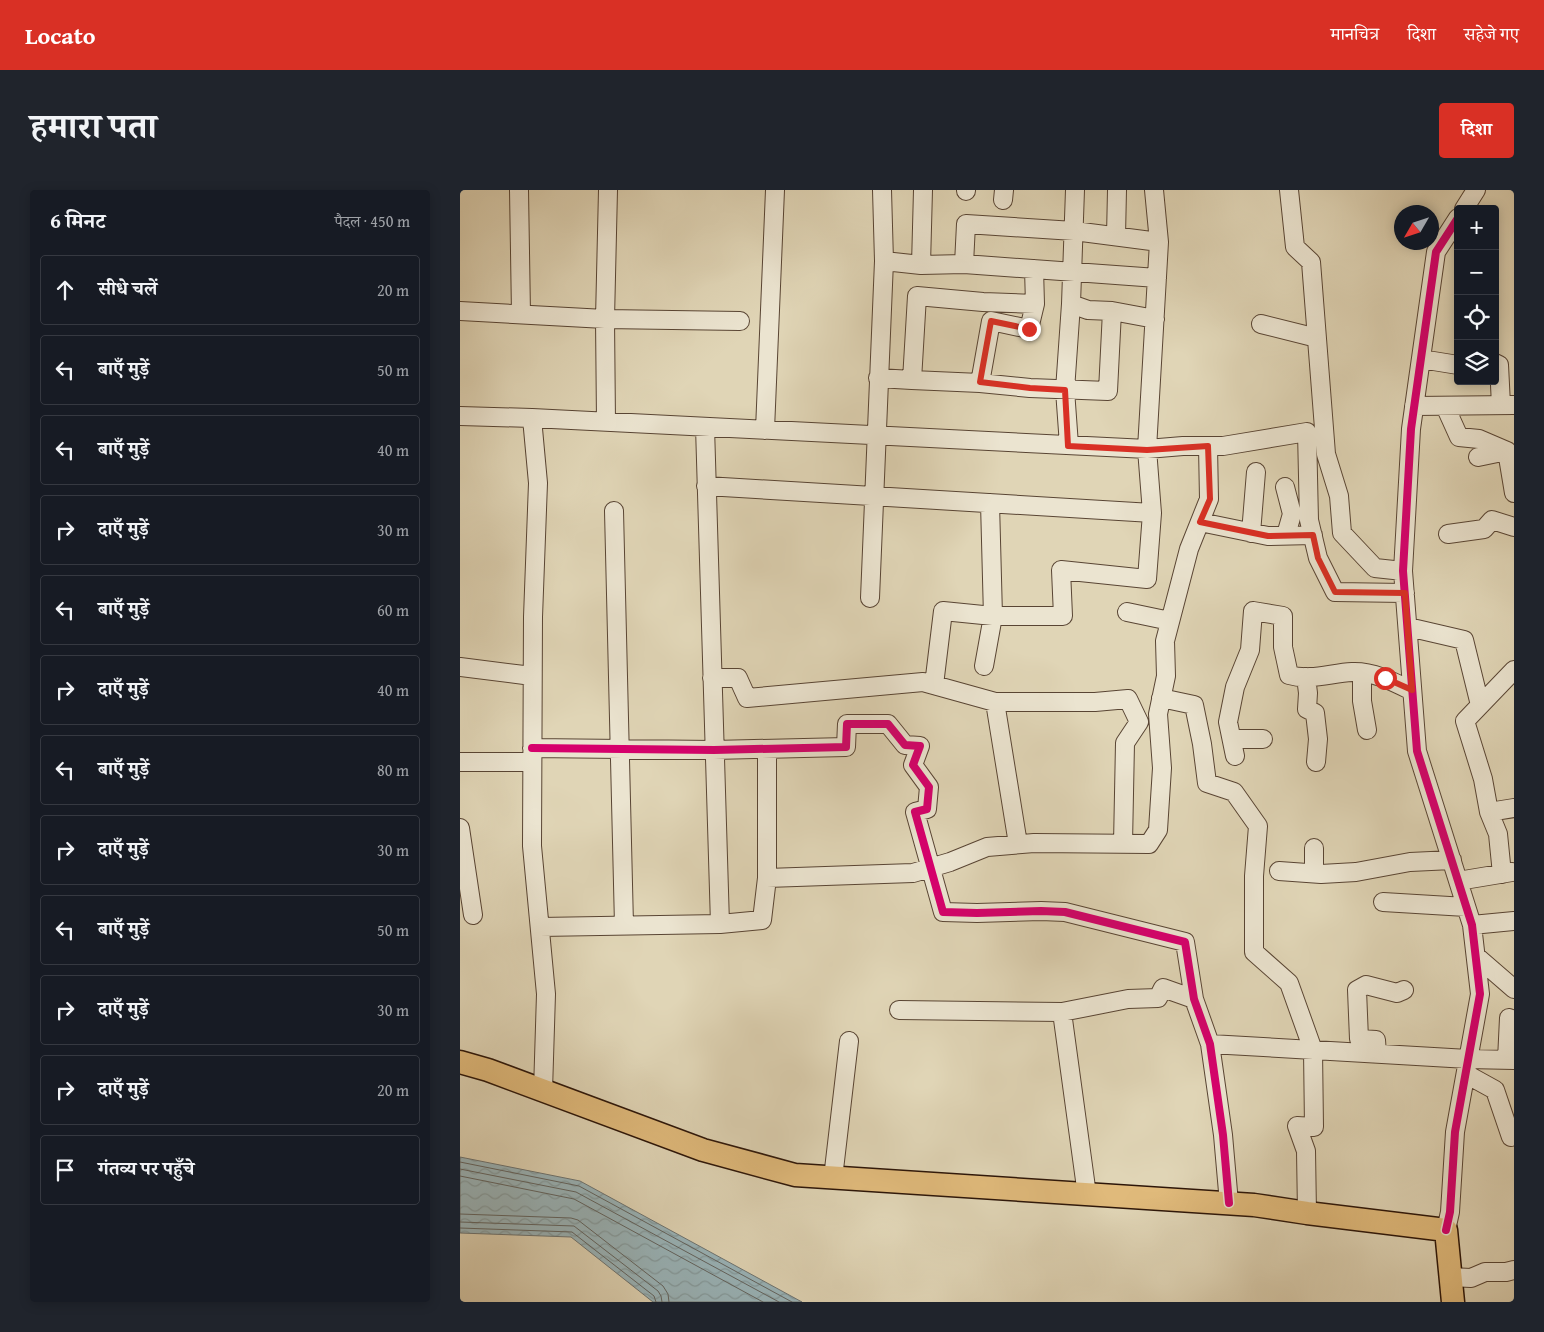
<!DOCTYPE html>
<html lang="hi">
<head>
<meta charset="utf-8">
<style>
	body { margin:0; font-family:"Gentium Book Plus","Noto Serif Devanagari",serif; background:#20242c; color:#f1f3f6 }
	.controls { position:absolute; right:15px; top:15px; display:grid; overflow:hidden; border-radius:5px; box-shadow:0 2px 12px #0003 }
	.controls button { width:45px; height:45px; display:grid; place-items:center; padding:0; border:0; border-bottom:1px solid #363941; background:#171b24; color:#f1f3f6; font:25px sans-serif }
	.compass { position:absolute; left:934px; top:15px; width:45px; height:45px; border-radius:50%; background:#171b24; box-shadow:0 2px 12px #0003; rotate:231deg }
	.stop { position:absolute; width:15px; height:15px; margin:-11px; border:4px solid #d93025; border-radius:50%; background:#fff }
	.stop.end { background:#d93025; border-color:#fff; box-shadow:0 1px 5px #0008 }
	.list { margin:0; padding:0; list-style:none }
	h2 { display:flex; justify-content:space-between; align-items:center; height:65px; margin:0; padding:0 20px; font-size:21px }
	h2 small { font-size:16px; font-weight:400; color:#9ea1a6 }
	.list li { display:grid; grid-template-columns:32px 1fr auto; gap:15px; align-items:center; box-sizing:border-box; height:70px; margin:0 10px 10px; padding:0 10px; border:1px solid #363941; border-radius:5px }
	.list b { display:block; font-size:19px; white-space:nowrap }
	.list em { font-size:16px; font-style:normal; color:#9ea1a6 }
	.icon { flex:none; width:28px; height:28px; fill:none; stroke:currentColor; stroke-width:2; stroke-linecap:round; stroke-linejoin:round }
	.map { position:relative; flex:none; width:1054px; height:1112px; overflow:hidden; border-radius:5px }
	header { display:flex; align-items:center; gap:30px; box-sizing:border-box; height:70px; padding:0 25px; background:#d93025; color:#fff }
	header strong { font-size:24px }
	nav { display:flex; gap:28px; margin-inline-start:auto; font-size:18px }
	.intro { display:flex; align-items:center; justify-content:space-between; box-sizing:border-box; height:120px; padding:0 30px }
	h1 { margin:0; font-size:35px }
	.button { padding:12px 22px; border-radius:5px; background:#d93025; color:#fff; font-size:18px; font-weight:700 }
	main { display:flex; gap:30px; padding:0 30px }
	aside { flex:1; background:#171b24; border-radius:5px; box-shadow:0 2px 12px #0003 }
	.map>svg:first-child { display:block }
	.water { fill:url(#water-waves); stroke:#6e7573 }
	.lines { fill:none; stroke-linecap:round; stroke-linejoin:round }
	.shore { stroke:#636561; stroke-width:1 }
	.minor-casing { stroke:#594534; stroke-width:20 }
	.major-casing { stroke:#2c1508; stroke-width:25 }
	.minor { stroke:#ebe4d0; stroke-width:18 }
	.major { stroke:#e0ba7b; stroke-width:22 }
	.cycleway-casing { stroke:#ebe4d0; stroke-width:11 }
	.cycleway { stroke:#d6006c; stroke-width:8 }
	.route { stroke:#d93025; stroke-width:6 }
</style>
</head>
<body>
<header>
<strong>Locato</strong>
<nav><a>मानचित्र</a><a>दिशा</a><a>सहेजे गए</a></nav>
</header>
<div class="intro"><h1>हमारा पता</h1><a class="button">दिशा</a></div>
<main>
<aside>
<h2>6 मिनट<small>पैदल · 450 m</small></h2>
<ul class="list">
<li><svg class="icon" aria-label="ahead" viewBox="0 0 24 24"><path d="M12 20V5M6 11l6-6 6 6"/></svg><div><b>सीधे चलें</b></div><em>20 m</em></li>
<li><svg class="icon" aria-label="left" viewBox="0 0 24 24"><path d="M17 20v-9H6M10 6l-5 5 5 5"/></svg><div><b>बाएँ मुड़ें</b></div><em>50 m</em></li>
<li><svg class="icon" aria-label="left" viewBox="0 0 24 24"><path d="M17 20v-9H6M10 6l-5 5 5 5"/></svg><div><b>बाएँ मुड़ें</b></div><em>40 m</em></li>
<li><svg class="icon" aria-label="right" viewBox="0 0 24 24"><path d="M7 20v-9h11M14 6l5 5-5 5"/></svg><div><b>दाएँ मुड़ें</b></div><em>30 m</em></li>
<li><svg class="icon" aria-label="left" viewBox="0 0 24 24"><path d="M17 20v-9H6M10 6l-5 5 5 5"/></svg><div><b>बाएँ मुड़ें</b></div><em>60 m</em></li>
<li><svg class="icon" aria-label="right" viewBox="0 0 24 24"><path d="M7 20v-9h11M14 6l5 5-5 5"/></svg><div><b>दाएँ मुड़ें</b></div><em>40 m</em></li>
<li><svg class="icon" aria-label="left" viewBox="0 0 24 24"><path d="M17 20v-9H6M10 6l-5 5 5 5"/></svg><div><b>बाएँ मुड़ें</b></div><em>80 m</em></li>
<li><svg class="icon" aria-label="right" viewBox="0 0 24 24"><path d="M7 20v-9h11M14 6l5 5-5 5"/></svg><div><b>दाएँ मुड़ें</b></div><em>30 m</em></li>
<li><svg class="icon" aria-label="left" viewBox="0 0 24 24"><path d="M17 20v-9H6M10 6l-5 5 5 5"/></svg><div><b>बाएँ मुड़ें</b></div><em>50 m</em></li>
<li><svg class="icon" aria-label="right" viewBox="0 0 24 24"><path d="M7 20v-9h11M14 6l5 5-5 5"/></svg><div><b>दाएँ मुड़ें</b></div><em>30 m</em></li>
<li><svg class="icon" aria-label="right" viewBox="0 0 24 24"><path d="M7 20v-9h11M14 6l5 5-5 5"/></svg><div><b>दाएँ मुड़ें</b></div><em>20 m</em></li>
<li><svg class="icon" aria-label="arrive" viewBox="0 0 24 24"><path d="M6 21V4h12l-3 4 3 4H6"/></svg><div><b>गंतव्य पर पहुँचे</b></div></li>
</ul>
</aside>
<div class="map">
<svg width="1054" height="1112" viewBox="0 0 1054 1112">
	<defs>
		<pattern id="water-waves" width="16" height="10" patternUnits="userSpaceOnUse" patternTransform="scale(1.25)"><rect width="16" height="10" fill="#9ab5ba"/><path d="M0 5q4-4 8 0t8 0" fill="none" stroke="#859b9e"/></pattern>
	</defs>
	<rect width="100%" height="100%" fill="#e0d5b6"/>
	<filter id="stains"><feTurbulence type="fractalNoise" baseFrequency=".004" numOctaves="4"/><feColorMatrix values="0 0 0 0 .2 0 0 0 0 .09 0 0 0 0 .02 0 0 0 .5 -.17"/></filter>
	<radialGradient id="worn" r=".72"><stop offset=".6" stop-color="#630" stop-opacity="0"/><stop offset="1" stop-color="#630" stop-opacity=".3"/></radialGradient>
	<path class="water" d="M 0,967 L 120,991 L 342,1112 L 193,1112 L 111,1047 L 0,1043 Z"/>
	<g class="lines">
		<path class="shore" d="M 0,972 L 119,996 L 332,1112
			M 0,979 L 116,1002 L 319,1112
			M 0,986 L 114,1009 L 303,1112
			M 0,1024 L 111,1028 L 118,1030 L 203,1096 L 208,1104 L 209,1112
			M 0,1032 L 114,1036 L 198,1101 L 201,1106 L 202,1112
			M 0,1038 L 112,1042 L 194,1106 L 196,1112"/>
		<defs>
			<path id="minor" d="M 59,0 L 61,124
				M 463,0 L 461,75 L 504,74
				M 829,0 L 835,57 L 851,72 L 866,264 L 879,306 L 882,343 L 915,378 L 943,381
				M 506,1 L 506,0
				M 543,10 L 544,0
				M 1004,19 L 1016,0
				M 656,46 L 657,0
				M 424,71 L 461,75
				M 574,79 L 575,114 L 569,139 L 531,131 L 520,193 L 570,198 L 648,201 L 652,121 L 695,129
				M 697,88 L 504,74 L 506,34 L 614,41 L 699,52
				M 611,114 L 615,0
				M 0,121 L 145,129 L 280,131
				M 801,134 L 857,148
				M 961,169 L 998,175
				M 1035,173 L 1039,175 L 1041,215
				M 418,188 L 452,190 L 457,106 L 523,112 L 575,114
				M 452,190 L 520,193
				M 954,216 L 1054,215
				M 985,216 L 999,247 L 1019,249 L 1047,261 L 1054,303
				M 0,226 L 72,228 L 78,293 L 73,427 L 72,656 L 86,804 L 83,901
				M 72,228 L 687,259 L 723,256 L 763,256 L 847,242 L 849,330 L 858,368 L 875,402 L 945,403
				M 146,232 L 145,129 L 148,0
				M 305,240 L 315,0
				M 609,255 L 605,200 L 611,114 L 628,120 L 652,121
				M 1018,267 L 1047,261
				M 246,296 L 692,323
				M 825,297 L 832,324 L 826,345
				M 154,321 L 164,735
				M 740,332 L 808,346 L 853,345
				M 791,343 L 796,282
				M 988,344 L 1024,339 L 1032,330 L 1054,337
				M 410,408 L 424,71 L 422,0
				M 667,422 L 710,431
				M 948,437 L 1004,450 L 1020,515
				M 524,476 L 533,426 L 530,313
				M 0,477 L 72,486
				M 902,483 L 902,511 L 907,540
				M 846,487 L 848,503 L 847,519 L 855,523 L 858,549 L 856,572
				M 252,488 L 278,488 L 287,508 L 463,492 L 535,512 L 635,512 L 668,509 L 679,532 L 665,553 L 663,654
				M 474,495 L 483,421 L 533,426 L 603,426 L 601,380 L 687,389 L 692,323 L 687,259 L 699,52 L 694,0
				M 701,508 L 734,515 L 742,554 L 747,593 L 774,602 L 798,636 L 794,686 L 794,762 L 829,793 L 853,860 L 854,937 L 837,936 L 846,961 L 847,1023
				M 535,512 L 558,654
				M 772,549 L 803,549
				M 72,558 L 254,560 L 386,557 L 387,534 L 428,534 L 445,555 L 460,556 L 453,575 L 469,597 L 467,619 L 455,622 L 483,722 L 517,723 L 581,721 L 605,722 L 725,752 L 734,809 L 750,854 L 763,945 L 769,1013
				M 307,559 L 307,688
				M 775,566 L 768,532 L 775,497 L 790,460 L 793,421 L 823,426 L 823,457 L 829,485 C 850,491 871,483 892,482 C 913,481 934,492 952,501
				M 0,572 L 72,572
				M 1029,622 L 1023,589 L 1005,531 L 1054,480
				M 0,638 L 13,725
				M 819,681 L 861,684 L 896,682 L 950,672 L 992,670
				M 854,683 L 854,658
				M 1042,684 L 1038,644 L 1029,622 L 1054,618
				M 998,691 L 1052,682
				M 923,712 L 1006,717
				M 260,734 L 302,730 L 307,688 L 453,683 L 490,672 L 527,657 L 574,653 L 689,654 L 698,640 L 702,578 L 698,524 L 706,486 L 705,451 L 729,359 L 749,309 L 748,256
				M 1012,735 L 1054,731
				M 80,737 L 260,734 L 245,237
				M 1016,766 L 1054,799
				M 439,820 L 602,822 L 668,809 L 698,808 L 703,798 L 734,809
				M 602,822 L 627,1005
				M 750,854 L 1008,869 L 1054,870
				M 917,864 L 916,850 L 899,849 L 897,800 L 906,795 L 937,803 L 944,800
				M 1047,870 L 1049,828 L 1054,830
				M 1006,884 L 1035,900 L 1051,947
				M 373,988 L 389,851
				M 986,1040 L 990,1022 L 995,942 L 1020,804 L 1012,735 L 957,561 L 943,381 L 951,239 L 976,62 L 998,28
				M 990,1087 L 1011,1088 L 1025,1082 L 1046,1082 L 1054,1080"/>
			<path id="major" d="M 0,872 L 28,880 L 243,960 L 335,985 L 794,1015 L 847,1023 L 986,1040 L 993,1112"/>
		</defs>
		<use href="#minor" class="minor-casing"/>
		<use href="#major" class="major-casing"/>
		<use href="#minor" class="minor"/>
		<use href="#major" class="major"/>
		<defs>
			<path id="cycleway" d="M 72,558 L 254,560 L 386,557 L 387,534 L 428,534 L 445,555 L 460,556 L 453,575 L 469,597 L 467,619 L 455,622 L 483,722 L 517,723 L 581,721 L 605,722 L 725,752 L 734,809 L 750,854 L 763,945 L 769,1013
				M 986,1040 L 990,1022 L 995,942 L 1020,804 L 1012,735 L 957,561 L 943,381 L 951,239 L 976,62 L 998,28"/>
		</defs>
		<use href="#cycleway" class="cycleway-casing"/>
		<use href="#cycleway" class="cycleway"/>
	</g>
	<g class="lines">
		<path class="route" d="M 569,139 L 531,131 L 520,192 L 570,198 L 605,200 L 608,256 L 687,260 L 748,256 L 750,309 L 740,332 L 808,346 L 853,345 L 858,368 L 875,402 L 945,403 L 952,500 L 925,488"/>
	</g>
	<rect width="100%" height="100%" filter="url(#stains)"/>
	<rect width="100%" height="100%" fill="url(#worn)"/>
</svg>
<div class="controls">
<button>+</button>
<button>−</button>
<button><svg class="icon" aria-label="locate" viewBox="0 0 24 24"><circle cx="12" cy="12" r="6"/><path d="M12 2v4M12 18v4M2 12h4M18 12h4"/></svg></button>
<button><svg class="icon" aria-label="layers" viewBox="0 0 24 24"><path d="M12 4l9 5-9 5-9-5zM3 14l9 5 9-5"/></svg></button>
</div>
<svg class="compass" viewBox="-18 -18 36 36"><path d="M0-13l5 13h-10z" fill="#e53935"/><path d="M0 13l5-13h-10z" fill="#9ea1a6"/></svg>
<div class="stop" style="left:925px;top:488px"></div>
<div class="stop end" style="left:569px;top:139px"></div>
</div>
</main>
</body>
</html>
